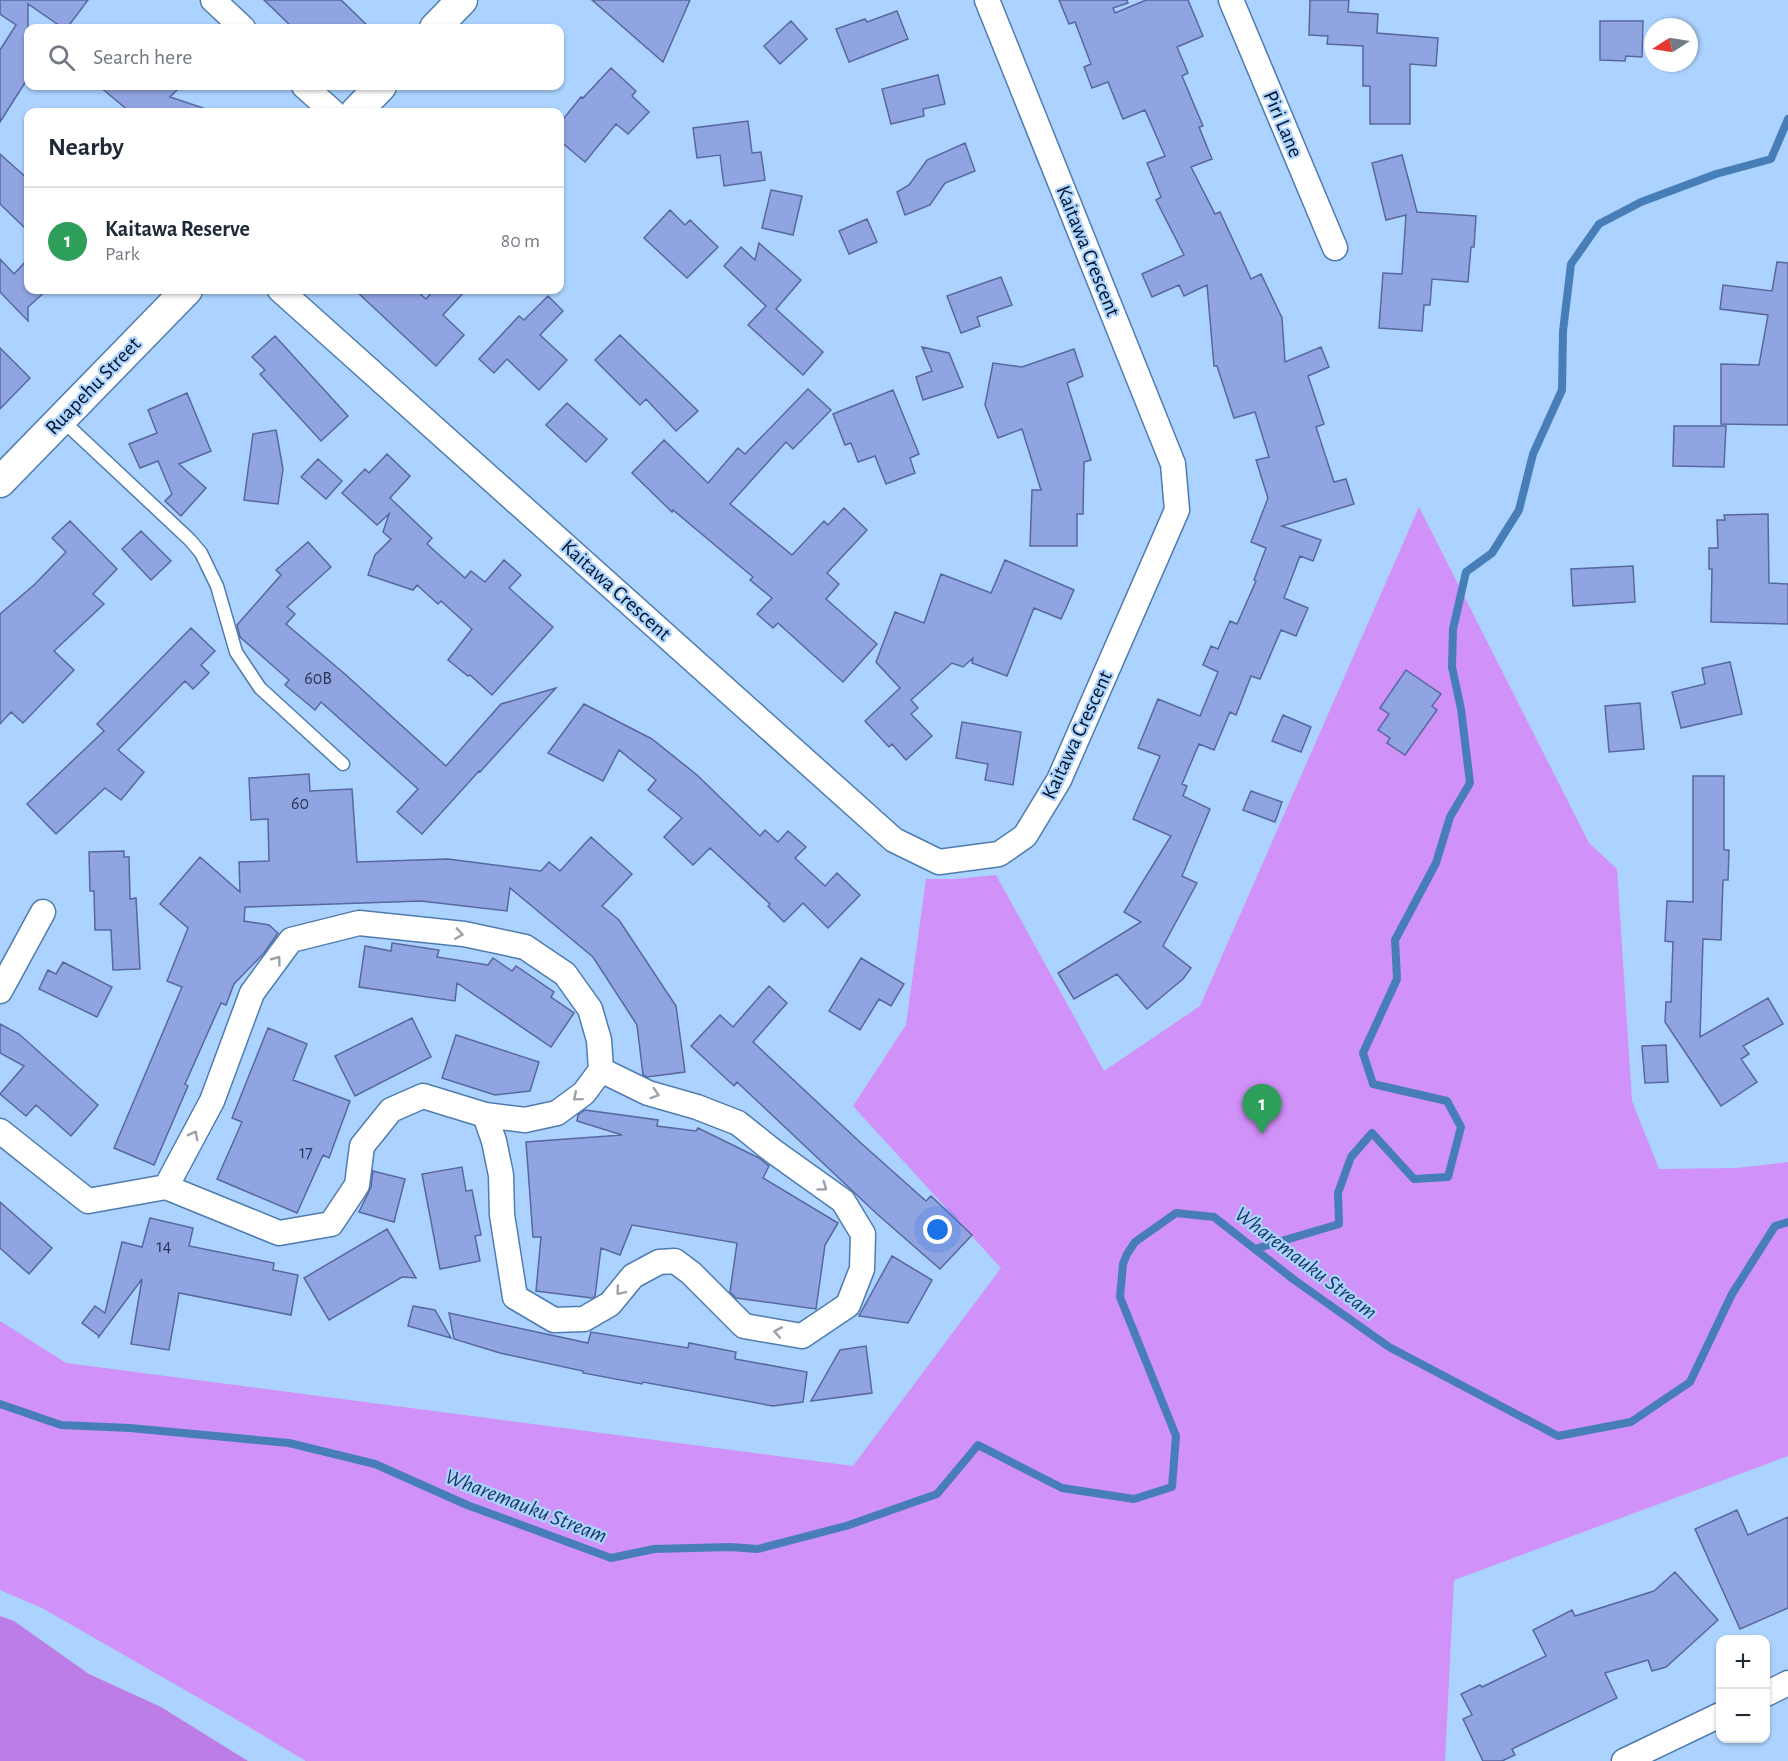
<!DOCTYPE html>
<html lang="en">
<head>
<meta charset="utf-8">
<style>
	body { margin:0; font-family:"Alegreya Sans",sans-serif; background:#f6f6f7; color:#1f2937 }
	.controls { position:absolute; right:18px; bottom:18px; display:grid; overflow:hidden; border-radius:12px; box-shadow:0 2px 4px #0004 }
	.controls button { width:54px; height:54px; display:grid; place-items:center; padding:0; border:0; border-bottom:2px solid #e0e1e3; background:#fff; color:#1f2937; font:30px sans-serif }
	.compass { position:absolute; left:1644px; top:18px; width:54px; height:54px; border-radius:50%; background:#fff; box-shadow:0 2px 4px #0004; rotate:258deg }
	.you { position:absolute; left:938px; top:1230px; width:21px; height:21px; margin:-15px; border:4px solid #fff; border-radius:50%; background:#1a73e8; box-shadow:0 0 0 9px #1a73e833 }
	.badge { display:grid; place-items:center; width:39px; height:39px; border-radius:50%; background:#ea580c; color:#fff; font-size:20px; font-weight:700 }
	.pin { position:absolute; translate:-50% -50px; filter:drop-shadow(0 2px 3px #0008) }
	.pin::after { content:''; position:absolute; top:32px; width:21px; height:18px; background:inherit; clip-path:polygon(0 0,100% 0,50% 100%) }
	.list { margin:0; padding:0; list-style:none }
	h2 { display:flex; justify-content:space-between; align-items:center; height:78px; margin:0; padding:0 24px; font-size:26px }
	h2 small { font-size:20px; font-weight:400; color:#747a83 }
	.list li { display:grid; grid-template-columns:39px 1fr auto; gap:18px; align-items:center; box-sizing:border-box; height:108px; padding:0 24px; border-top:2px solid #e0e1e3 }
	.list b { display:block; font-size:22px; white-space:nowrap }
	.list p { margin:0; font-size:20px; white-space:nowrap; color:#747a83 }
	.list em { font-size:20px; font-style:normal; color:#747a83 }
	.icon { flex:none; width:33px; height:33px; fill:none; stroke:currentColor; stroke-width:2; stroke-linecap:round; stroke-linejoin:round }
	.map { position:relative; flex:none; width:1788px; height:1761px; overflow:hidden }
	.search { position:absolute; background:#fff; box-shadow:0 2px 4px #0004; left:24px; top:24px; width:540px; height:66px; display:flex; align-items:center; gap:15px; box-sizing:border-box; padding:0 21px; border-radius:12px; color:#747a83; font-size:22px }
	.panel { position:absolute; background:#fff; box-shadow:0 2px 4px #0004; left:24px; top:108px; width:540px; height:186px; border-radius:12px }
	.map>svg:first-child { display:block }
	.green { fill:#d091f8 }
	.forest { fill:#bd7de6 }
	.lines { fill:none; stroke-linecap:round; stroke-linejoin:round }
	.stream { stroke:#487eb8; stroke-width:8 }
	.building { fill:#91a4e2; stroke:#5767a0; stroke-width:1.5 }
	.service-casing { stroke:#4e7cae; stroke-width:15 }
	.minor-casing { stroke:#4e7cae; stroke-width:27 }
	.tertiary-casing { stroke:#4e7cae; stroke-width:33 }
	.service { stroke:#fff; stroke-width:12 }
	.minor { stroke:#fff; stroke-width:24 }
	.tertiary { stroke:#fff; stroke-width:30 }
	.oneway { stroke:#9aa1a8 }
	.labels { text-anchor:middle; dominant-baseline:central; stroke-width:4.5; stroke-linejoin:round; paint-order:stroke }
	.number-label { font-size:18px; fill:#263755 }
	.street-label { font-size:21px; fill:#031326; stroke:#acd3ff }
	.water-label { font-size:22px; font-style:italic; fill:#13375c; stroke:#acd3ff }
</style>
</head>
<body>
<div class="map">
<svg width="1788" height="1761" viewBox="0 0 1788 1761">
	<rect width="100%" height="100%" fill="#acd3ff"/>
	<path class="green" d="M 1419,507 L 1589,843 L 1617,869 L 1632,1101 L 1659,1169 L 1737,1168 L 1788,1162 L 1788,1456 L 1454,1580 L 1445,1761 L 306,1761 L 227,1714 L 42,1608 L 0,1590 L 0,1321 L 66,1363 L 853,1466 L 1001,1268 L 853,1106 L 906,1025 L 926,879 L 956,879 L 996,875 L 1104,1071 L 1200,1006 Z"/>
	<path class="forest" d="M 0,1616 L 14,1621 L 89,1674 L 161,1707 L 248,1761 L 0,1761 Z"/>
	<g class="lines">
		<path class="stream" d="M 1255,1249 L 1339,1224 L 1338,1193 L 1351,1157 L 1372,1133 L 1414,1179 L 1448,1177 L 1461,1127 L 1447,1101 L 1373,1084 L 1363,1053 L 1397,979 L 1395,940 L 1436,863 L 1450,817 L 1470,783 L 1461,709 L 1452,667 L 1453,629 L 1466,572 L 1492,553 L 1519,510 L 1533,454 L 1562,390 L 1563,331 L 1571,264 L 1599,224 L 1641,202 L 1716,174 L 1771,159 L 1788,119
			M 0,1404 L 61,1425 L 130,1428 L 289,1443 L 375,1464 L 467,1505 L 611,1558 L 654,1549 L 730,1547 L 758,1549 L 846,1526 L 937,1494 L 978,1445 L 1062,1488 L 1134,1499 L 1172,1487 L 1176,1436 L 1120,1297 L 1123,1264 L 1127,1254 L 1135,1242 L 1176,1213 L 1214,1217 L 1293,1279 L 1389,1347 L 1558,1436 L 1631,1422 L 1690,1382 L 1732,1294 L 1775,1226 L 1788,1222"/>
	</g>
	<path class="building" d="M 0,0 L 88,0 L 67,28 L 63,28 L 28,4 L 28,78 L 0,122 L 0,50 L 16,25 L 0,14 Z
		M 264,0 L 341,0 L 370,28 L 293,28 Z
		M 592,0 L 690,0 L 663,62 Z
		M 1059,0 L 1127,0 L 1128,3 L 1113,8 L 1115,13 L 1146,0 L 1188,0 L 1203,36 L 1177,47 L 1188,73 L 1182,76 L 1203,126 L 1199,127 L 1212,159 L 1191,167 L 1215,214 L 1220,212 L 1251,279 L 1261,274 L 1282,318 L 1285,362 L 1321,347 L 1329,367 L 1308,376 L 1324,424 L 1316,427 L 1334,482 L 1346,479 L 1354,504 L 1282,526 L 1321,540 L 1313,561 L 1300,556 L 1284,598 L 1308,608 L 1296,636 L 1281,630 L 1260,679 L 1251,676 L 1236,715 L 1230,712 L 1214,750 L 1199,744 L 1182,784 L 1187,786 L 1183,796 L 1210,809 L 1182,876 L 1197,883 L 1163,946 L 1191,968 L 1183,979 L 1147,1009 L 1117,974 L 1074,999 L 1058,973 L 1141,922 L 1124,912 L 1171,836 L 1133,819 L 1160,756 L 1138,748 L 1158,699 L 1200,716 L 1218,672 L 1203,665 L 1211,646 L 1218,649 L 1230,621 L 1237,624 L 1256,581 L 1254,580 L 1266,548 L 1251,542 L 1268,498 L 1256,460 L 1269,457 L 1255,412 L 1234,418 L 1217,366 L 1214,366 L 1207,285 L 1184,296 L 1179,285 L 1152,297 L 1142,274 L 1184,255 L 1156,200 L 1161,197 L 1147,163 L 1165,156 L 1145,110 L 1123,119 L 1108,82 L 1092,88 L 1084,67 L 1091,64 L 1075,22 L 1069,24 Z
		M 1310,0 L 1349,0 L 1348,12 L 1378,14 L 1377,33 L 1438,38 L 1436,66 L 1410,64 L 1410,124 L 1370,124 L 1370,86 L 1363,86 L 1363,46 L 1327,44 L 1328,36 L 1309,35 Z
		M 897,11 L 908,39 L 849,62 L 836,29 L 865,19 L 867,22 Z
		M 791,21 L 807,39 L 780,64 L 764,46 Z
		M 1600,21 L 1643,21 L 1642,57 L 1626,56 L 1625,61 L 1600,60 Z
		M 611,68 L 636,91 L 632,96 L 649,112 L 628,134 L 616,124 L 585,162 L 560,141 L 560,123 L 581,97 L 583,98 Z
		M 938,75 L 945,104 L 923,109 L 924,116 L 891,124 L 882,89 Z
		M 99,86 L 181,86 L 170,97 L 206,109 L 205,112 L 130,112 Z
		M 748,121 L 752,153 L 761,152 L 765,180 L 724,186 L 720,155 L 697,158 L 693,128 Z
		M 965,143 L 975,171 L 945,183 L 930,205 L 905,215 L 897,192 L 909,185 L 927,160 Z
		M 0,154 L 28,179 L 28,231 L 0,204 Z
		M 1402,155 L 1417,212 L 1416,212 L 1476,216 L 1474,247 L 1471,247 L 1468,282 L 1432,279 L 1430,305 L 1424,305 L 1422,331 L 1379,328 L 1383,273 L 1402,274 L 1406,215 L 1386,220 L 1372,163 Z
		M 771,190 L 802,196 L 793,235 L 762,228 Z
		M 670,210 L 685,225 L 690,220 L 718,247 L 687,278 L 644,238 Z
		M 867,219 L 877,242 L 849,254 L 839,231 Z
		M 759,243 L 801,280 L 776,309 L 823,352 L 803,375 L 748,325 L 766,306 L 724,266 L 741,247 L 755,260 Z
		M 0,259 L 14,274 L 28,259 L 28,290 L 47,290 L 28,307 L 28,321 L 0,292 Z
		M 1777,262 L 1788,263 L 1788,425 L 1721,424 L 1721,364 L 1759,365 L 1768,315 L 1720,309 L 1723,285 L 1772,291 Z
		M 1001,277 L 1012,305 L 977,317 L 980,326 L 961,333 L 947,296 Z
		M 355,290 L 416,290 L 426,299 L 434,290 L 466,290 L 443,315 L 464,335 L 436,366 Z
		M 548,296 L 563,311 L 540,335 L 567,360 L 539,390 L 507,359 L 494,373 L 479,359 L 519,316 L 524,320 Z
		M 620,335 L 698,411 L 676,431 L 646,399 L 640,405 L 595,360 Z
		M 275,336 L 348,416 L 321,441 L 260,374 L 265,370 L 252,357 Z
		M 922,347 L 949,353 L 963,387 L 923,400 L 916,377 L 932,371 Z
		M 0,348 L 30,378 L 0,409 Z
		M 1074,349 L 1083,376 L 1067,383 L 1091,460 L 1084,462 L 1083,514 L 1077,514 L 1077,546 L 1030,546 L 1032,490 L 1041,490 L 1022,429 L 998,438 L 985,405 L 993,363 L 1022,367 Z
		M 808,389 L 831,410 L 793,449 L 786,442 L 730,504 L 792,555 L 824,521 L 828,525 L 844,508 L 867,530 L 827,573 L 839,584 L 826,599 L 877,644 L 843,682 L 778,623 L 773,628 L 757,614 L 772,598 L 750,580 L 753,577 L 673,510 L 672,512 L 632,473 L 664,440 L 708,483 L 738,448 L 745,454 Z
		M 893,390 L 919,454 L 910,458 L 915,473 L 886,484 L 875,456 L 858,462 L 851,443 L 845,445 L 833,414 Z
		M 187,393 L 211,451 L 179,464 L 206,488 L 181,516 L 165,501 L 172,494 L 158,461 L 140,468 L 129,444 L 157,433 L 148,410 Z
		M 567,403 L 607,439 L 586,462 L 546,425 Z
		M 1674,426 L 1726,426 L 1724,467 L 1673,466 Z
		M 276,430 L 283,469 L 278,504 L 244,500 L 253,434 Z
		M 387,454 L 410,476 L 390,498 L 432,538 L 427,544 L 465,578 L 471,571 L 485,582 L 504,560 L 521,575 L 509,588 L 553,627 L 492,695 L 470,675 L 468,676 L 448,660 L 472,629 L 441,601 L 438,604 L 417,585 L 413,590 L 368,575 L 375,555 L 391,539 L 383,532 L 389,514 L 377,525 L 342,493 L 365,469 L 369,473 Z
		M 318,459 L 342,481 L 326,499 L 301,477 Z
		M 1768,514 L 1769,583 L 1788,584 L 1788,624 L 1711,622 L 1712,569 L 1709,569 L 1709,548 L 1718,548 L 1717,520 L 1725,520 L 1724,515 Z
		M 70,521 L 117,569 L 93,594 L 104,604 L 54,651 L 74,670 L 23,723 L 11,712 L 0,724 L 0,614 L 34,585 L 66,552 L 52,538 Z
		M 141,531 L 171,561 L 151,580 L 122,549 Z
		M 308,542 L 331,567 L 287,607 L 295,614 L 286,624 L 346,675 L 446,766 L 501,704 L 556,688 L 480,772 L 479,771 L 422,834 L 397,812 L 418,789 L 321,702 L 315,710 L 285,685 L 289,680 L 240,637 L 237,625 L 281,575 L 276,570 Z
		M 1005,560 L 1074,590 L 1061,619 L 1034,608 L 1007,676 L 972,663 L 973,658 L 963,667 L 952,663 L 911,700 L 918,708 L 911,714 L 932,736 L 906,760 L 892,744 L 889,747 L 865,721 L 900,688 L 876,662 L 895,612 L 924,623 L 941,574 L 991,593 Z
		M 1633,566 L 1635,602 L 1573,606 L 1571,569 Z
		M 191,628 L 215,651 L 201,665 L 209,673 L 193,689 L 185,681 L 118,750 L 144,772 L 121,800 L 105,788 L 56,834 L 27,804 L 104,731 L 97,724 Z
		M 1730,662 L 1742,714 L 1681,728 L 1672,692 L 1705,684 L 1702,668 Z
		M 1406,670 L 1441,694 L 1432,706 L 1437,710 L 1405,755 L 1387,743 L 1390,738 L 1378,730 L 1389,714 L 1380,708 Z
		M 1640,703 L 1644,749 L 1609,752 L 1605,706 Z
		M 584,704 L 652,739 L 697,775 L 760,836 L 765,830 L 778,842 L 788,831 L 806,847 L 795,858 L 825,886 L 837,873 L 860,895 L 828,928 L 803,903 L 784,922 L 768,906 L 770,904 L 710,848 L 693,865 L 664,837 L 682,818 L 648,790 L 656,780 L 619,750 L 603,781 L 548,753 Z
		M 1283,715 L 1311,727 L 1301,752 L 1272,741 Z
		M 962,722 L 1021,732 L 1013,785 L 985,780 L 988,764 L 956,758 Z
		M 309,774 L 310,791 L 352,789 L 357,862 L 448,859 L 541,871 L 549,862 L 560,871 L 591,837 L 632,874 L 602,906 L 619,920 L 676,1006 L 685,1072 L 647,1077 L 643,1075 L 637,1025 L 593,957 L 510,888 L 507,911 L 421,901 L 245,907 L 244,921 L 269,925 L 278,933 L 264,953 L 234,984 L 226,1005 L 221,1003 L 185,1084 L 188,1086 L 154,1165 L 114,1148 L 182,987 L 167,981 L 188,928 L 160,904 L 200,857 L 240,892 L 239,862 L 269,861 L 268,819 L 251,820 L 249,778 Z
		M 1693,776 L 1724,776 L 1724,850 L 1729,850 L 1728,880 L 1723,880 L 1721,940 L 1703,939 L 1700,1037 L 1768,998 L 1783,1024 L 1743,1046 L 1749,1054 L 1741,1059 L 1757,1082 L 1721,1106 L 1665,1022 L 1666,1002 L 1671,1002 L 1673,942 L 1665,941 L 1667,901 L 1693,902 Z
		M 1251,791 L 1282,802 L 1275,822 L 1243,810 Z
		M 124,851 L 124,857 L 129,857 L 130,899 L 136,898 L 140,969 L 113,970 L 111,930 L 95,930 L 94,891 L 90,891 L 89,852 Z
		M 392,943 L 439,950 L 437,957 L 488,965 L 493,958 L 512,971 L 516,966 L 554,992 L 551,997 L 574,1013 L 551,1047 L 457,983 L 455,1001 L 359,987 L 365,946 L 391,951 Z
		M 861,958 L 904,984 L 891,1006 L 879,999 L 860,1030 L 829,1011 Z
		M 63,962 L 112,987 L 97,1017 L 39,989 L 48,970 L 56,974 Z
		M 769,986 L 787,1003 L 753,1042 L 862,1144 L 926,1201 L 931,1196 L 972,1235 L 940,1269 L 877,1214 L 737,1082 L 734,1086 L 691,1046 L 720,1015 L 733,1027 Z
		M 412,1018 L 431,1057 L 355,1096 L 335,1056 Z
		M 0,1024 L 19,1034 L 98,1105 L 71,1136 L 36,1105 L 26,1116 L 0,1094 L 24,1066 L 0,1053 Z
		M 268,1028 L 307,1044 L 293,1080 L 350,1101 L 329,1158 L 323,1155 L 297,1213 L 217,1179 L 242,1122 L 232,1118 Z
		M 456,1035 L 539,1062 L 530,1091 L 495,1095 L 442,1078 Z
		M 1666,1045 L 1668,1082 L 1645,1083 L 1642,1046 Z
		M 585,1110 L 658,1120 L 657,1126 L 696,1131 L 698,1128 L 759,1158 L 769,1166 L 763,1178 L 838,1223 L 825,1245 L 816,1309 L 736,1298 L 730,1292 L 737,1243 L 632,1225 L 620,1255 L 601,1248 L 595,1296 L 592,1298 L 536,1291 L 541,1237 L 533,1237 L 526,1142 L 622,1135 L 577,1121 L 578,1115 Z
		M 462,1167 L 466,1191 L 472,1190 L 481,1235 L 475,1236 L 480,1261 L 440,1269 L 422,1174 Z
		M 373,1171 L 405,1179 L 394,1222 L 359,1212 L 371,1187 Z
		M 0,1202 L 52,1248 L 29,1274 L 0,1248 Z
		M 150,1218 L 193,1228 L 189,1246 L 274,1263 L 273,1270 L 298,1275 L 291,1315 L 179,1293 L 169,1350 L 131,1344 L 142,1279 L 98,1338 L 99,1336 L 82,1323 L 95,1306 L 105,1313 L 122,1242 L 142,1247 Z
		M 387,1229 L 416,1278 L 402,1277 L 329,1320 L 304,1278 Z
		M 892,1256 L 932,1280 L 908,1323 L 859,1316 Z
		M 413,1306 L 435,1310 L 451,1338 L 408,1326 Z
		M 449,1313 L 588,1343 L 591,1332 L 688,1348 L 689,1343 L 736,1352 L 735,1359 L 807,1372 L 803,1402 L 773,1406 L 643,1382 L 642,1384 L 583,1373 L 583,1371 L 500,1353 L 454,1339 Z
		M 866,1346 L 872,1393 L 811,1401 L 840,1350 Z
		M 1737,1510 L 1748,1535 L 1788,1517 L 1788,1608 L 1740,1629 L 1695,1529 Z
		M 1675,1572 L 1718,1620 L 1666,1667 L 1652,1671 L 1648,1660 L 1605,1673 L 1617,1698 L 1512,1749 L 1515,1755 L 1502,1761 L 1483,1761 L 1463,1719 L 1472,1715 L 1461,1694 L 1480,1685 L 1482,1687 L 1546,1656 L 1533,1630 L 1572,1610 L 1575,1616 L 1654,1591 Z"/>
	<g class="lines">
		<defs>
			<path id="service" d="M 62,420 L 190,540 L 201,553 L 217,586 L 236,652 L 260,688 L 343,764"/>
			<path id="minor" d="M 213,0 L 243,28
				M 1231,0 L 1335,248
				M 304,86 L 333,112
				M 280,290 L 894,840 L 939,862 L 999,854 L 1025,836 L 1059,780 L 1177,510 L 1173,464 L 987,0
				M 0,991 L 43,912
				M 485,1115 L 494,1141 L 501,1175 L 502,1215 L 515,1297 L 554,1320 L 584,1319 L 610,1304 L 633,1276 L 659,1262 L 675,1261 L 691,1273 L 744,1326 L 802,1336 L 848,1305 L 862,1269 L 863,1234 L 843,1201 L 773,1151 L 738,1123 L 697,1107 L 648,1093 L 601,1070
				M 0,1131 L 88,1201 L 166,1187 L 279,1233 L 331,1224 L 357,1185 L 362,1146 L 391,1110 L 423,1096 L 485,1115 L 525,1120 L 557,1113 L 584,1093 L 601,1070 L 599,1040 L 590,1009 L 565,974 L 525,947 L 464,934 L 359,923 L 291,940 L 252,993 L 212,1101 L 166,1187
				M 1766,1694 L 1788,1683
				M 1624,1761 L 1720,1715"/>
			<path id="tertiary" d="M 435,28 L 462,0
				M 356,112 L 381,86
				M 0,482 L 187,290"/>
		</defs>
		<use href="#service" class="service-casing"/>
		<use href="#minor" class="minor-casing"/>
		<use href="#tertiary" class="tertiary-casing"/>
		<use href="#service" class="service"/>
		<use href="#minor" class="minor"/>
		<use href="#tertiary" class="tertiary"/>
	</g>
	<defs><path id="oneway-chevron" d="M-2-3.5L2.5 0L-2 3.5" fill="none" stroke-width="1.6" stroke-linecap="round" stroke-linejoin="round" transform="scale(1.5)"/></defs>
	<g class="oneway">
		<use href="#oneway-chevron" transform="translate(459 934) rotate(8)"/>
		<use href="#oneway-chevron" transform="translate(277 960) rotate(-53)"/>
		<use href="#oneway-chevron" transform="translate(655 1094) rotate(18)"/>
		<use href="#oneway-chevron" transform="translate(577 1097) rotate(140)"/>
		<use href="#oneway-chevron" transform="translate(194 1135) rotate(-62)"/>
		<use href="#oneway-chevron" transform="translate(823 1187) rotate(36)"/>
		<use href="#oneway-chevron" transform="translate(620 1291) rotate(130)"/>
		<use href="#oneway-chevron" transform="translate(778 1332) rotate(-170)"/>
	</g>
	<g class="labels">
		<g class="number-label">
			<text x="318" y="679">60B</text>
			<text x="300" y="804">60</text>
			<text x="306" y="1153">17</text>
			<text x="164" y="1247">14</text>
		</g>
		<g class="street-label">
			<text transform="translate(1283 124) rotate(67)">Piri Lane</text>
			<text transform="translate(1088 251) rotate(68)">Kaitawa Crescent</text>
			<text transform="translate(93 386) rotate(-46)">Ruapehu Street</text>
			<text transform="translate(616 590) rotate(42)">Kaitawa Crescent</text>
			<text transform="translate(1077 735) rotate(-65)">Kaitawa Crescent</text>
		</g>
		<g class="water-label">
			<text transform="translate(1306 1263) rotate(37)">Wharemauku Stream</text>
			<text transform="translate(526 1506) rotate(21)">Wharemauku Stream</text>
		</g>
	</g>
</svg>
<div class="controls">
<button>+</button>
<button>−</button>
</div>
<svg class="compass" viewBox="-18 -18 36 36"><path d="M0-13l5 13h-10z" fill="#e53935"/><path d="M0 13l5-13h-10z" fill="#747a83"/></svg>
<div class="you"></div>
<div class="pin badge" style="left:1262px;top:1134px;background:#2e9e5b">1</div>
<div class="search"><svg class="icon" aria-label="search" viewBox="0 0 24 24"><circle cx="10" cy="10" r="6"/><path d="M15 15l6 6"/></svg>Search here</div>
<section class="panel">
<h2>Nearby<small></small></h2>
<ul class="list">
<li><span class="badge" style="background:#2e9e5b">1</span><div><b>Kaitawa Reserve</b><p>Park</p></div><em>80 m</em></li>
</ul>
</section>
</div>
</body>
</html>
